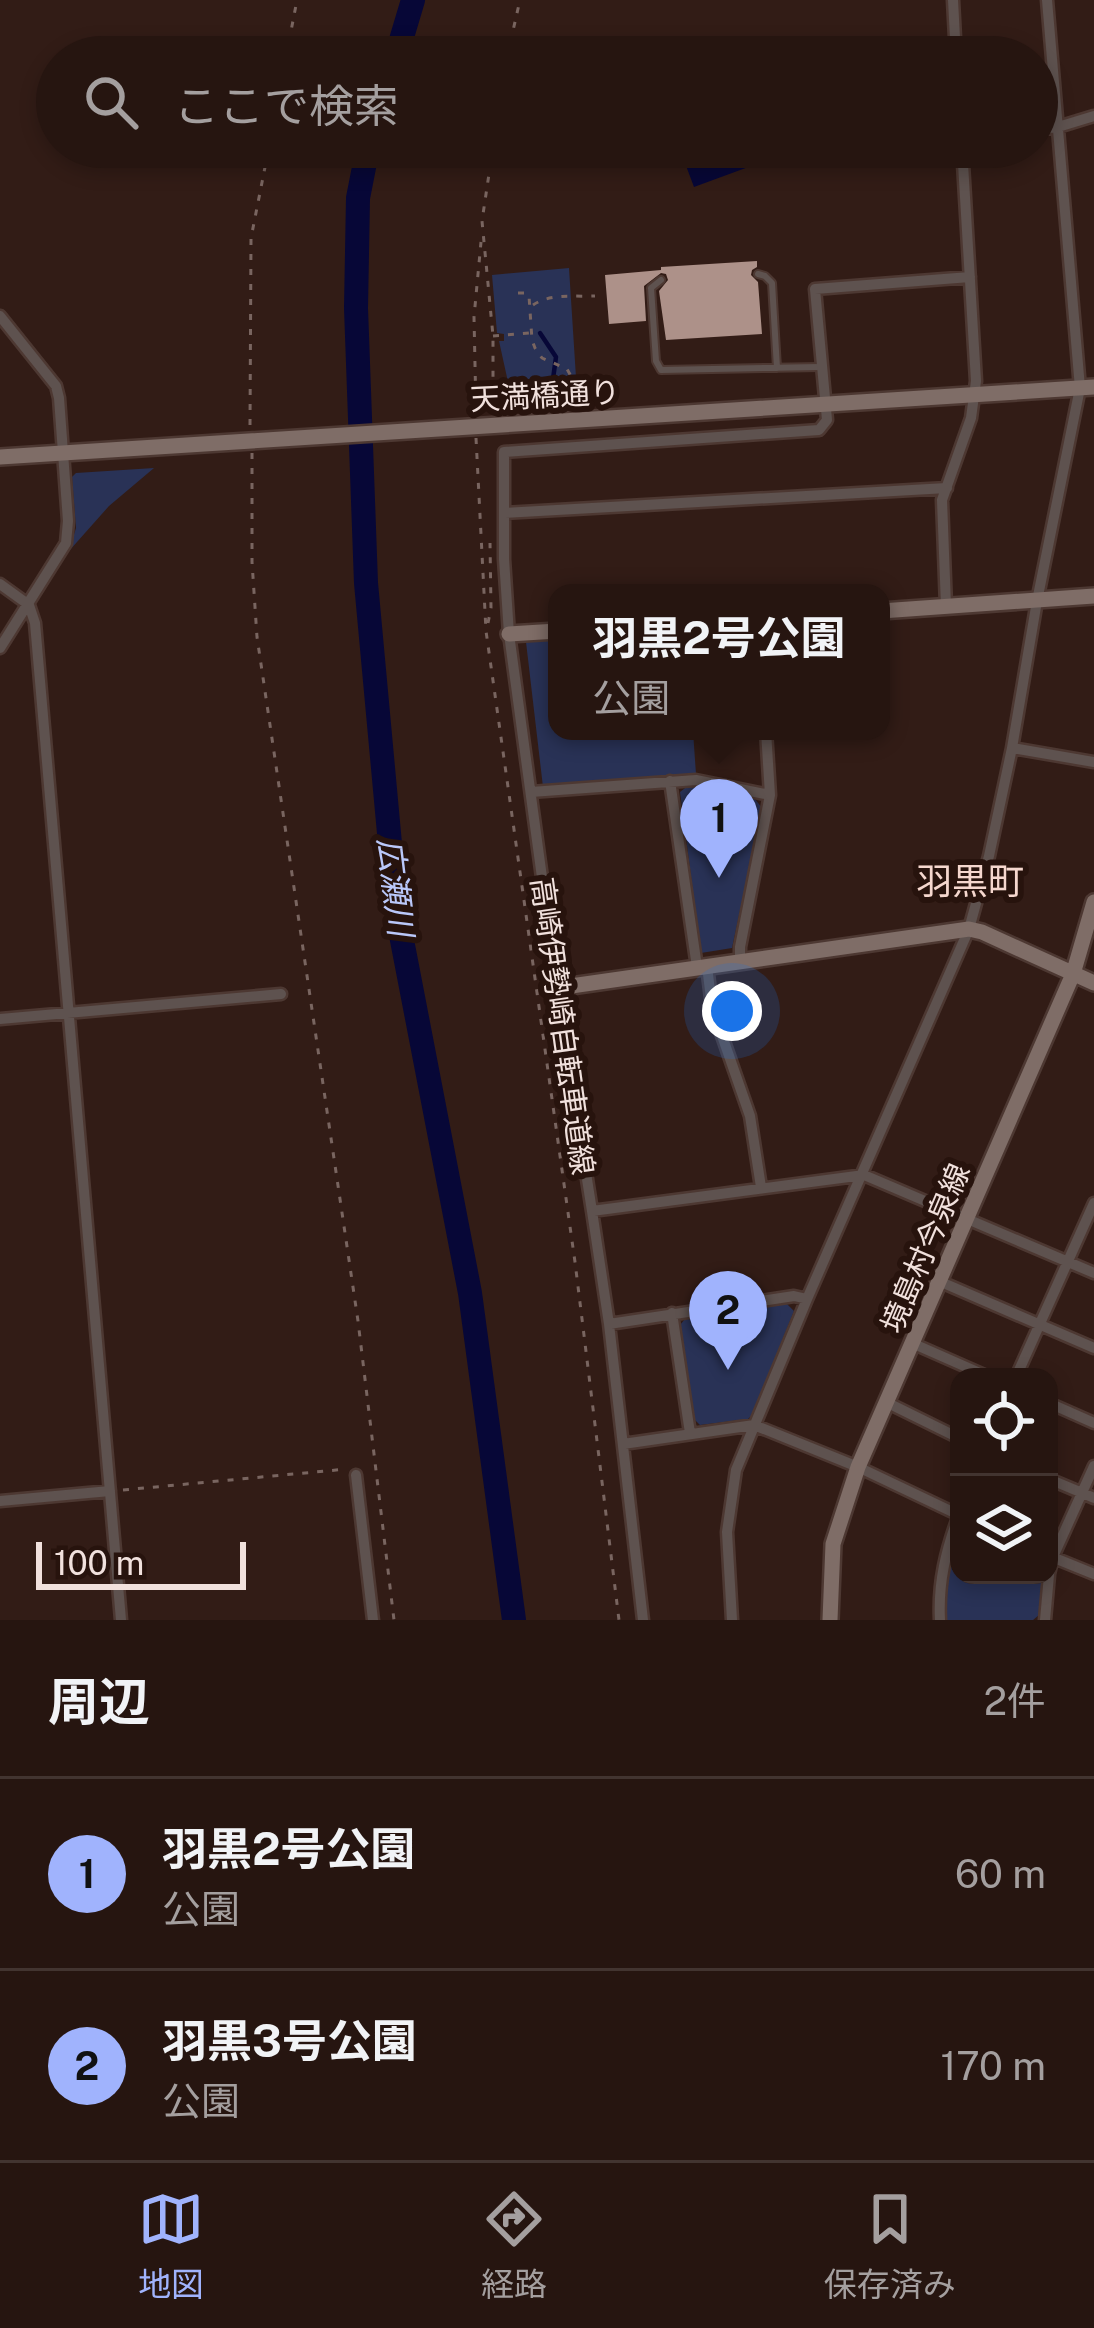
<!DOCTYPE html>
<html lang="ja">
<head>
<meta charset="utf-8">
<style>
	body { margin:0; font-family:"Public Sans","Noto Sans JP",sans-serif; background:#32221e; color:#f1f3f6 }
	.controls { position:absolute; right:36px; bottom:36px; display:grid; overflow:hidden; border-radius:24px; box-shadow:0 6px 18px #0003 }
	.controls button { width:108px; height:108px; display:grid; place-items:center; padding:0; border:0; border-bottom:3px solid #423430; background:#261510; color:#f1f3f6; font:60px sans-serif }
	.scale { position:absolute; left:36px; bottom:30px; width:210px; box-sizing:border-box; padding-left:12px; border:6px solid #f1e1dd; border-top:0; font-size:33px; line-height:42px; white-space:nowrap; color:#f1e1dd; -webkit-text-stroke:9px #27130d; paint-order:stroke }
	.you { position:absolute; left:732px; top:1011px; width:42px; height:42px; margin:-30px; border:9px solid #fff; border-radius:50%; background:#1a73e8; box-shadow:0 0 0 18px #1a73e833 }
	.badge { display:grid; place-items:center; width:78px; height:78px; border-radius:50%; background:#a0b3fd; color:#111; font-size:39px; font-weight:700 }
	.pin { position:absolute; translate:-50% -99px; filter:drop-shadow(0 3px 6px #0008) }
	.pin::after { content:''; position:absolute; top:63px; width:42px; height:36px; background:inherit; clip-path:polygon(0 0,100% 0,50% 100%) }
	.popup { position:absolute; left:548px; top:584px; width:342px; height:156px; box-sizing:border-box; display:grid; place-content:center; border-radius:24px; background:#261510; filter:drop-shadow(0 3px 9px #0005); font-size:39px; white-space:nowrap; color:#a49f9f }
	.popup b { font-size:45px; color:#f1f3f6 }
	.popup::after { content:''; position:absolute; left:50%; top:100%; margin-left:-24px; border:24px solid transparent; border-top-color:#261510 }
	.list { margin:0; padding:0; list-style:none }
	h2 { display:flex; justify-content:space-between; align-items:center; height:156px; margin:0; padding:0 48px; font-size:51px }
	h2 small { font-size:39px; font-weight:400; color:#a49f9f }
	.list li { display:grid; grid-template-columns:78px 1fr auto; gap:36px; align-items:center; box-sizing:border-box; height:192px; padding:0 48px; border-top:3px solid #423430 }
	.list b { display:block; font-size:45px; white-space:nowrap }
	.list p { margin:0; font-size:39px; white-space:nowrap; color:#a49f9f }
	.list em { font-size:39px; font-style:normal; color:#a49f9f }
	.icon { flex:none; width:66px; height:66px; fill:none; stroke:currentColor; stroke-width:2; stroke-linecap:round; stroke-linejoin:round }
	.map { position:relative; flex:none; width:1094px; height:1620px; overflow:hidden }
	.search { position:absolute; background:#261510; box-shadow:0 6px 18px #0003; left:36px; right:36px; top:36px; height:132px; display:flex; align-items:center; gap:30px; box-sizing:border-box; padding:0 42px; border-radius:66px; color:#a49f9f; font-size:45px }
	.sheet { height:540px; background:#261510 }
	nav { display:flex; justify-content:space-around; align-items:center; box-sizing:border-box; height:168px; border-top:3px solid #423430; background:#261510; font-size:33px; color:#a49f9f }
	nav a { display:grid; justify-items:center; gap:6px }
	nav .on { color:#a0b3fd }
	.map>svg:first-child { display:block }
	.green { fill:#293256 }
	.water { fill:#070737 }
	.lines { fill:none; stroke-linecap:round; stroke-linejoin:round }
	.stream { stroke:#070737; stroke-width:4.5 }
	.river { stroke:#070737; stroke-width:24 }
	.building { fill:#ad9189 }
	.lane-casing { stroke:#4d3832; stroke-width:10 }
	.street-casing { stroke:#4d3832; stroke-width:15 }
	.secondary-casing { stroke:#4d3832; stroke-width:20 }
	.path { stroke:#796560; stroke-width:3; stroke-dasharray:6 9; stroke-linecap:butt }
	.lane { stroke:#5e524f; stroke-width:6 }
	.street { stroke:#5e524f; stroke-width:10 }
	.secondary { stroke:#7f6d67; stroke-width:15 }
	.labels { text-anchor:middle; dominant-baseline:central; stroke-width:12; stroke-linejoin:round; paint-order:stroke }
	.street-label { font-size:30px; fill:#f1e1dd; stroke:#27130d }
	.water-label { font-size:33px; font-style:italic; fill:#bac8fa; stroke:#27130d }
	.quarter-label { font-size:36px; fill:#f5d7ce; stroke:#27130d }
</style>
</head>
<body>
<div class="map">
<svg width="1094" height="1620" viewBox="0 0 1094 1620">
	<rect width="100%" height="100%" fill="#321c16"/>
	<path class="green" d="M 569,268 L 577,393 L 562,393 L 547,398 L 509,399 L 508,382 L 499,341 L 504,341 L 504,334 L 497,333 L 492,275 Z
		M 154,468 L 109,506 L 69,551 L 76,528 L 72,477 L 76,473 Z
		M 557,640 L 557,731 L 693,731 L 696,774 L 543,787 L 526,642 Z
		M 689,785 L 755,799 L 762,808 L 732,948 L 701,953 L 680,792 Z
		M 787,1304 L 794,1311 L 752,1415 L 748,1419 L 700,1425 L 695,1420 L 680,1325 L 685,1319 Z
		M 959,1531 L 959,1575 L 1043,1575 L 1039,1615 L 1033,1620 L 945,1620 C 944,1589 947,1560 959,1531 Z"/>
	<path class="water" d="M 679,147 L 766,147 L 770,159 L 694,187 Z"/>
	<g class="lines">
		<path class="stream" d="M 540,333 L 556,357 L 553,379"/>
		<path class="river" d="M 396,57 L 413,0
			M 368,147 L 358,198 L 356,308 L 366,583 L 396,909 L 470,1293 L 514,1620"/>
	</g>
	<path class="building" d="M 757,261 L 757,267 L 752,270 L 751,275 L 758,282 L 762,334 L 666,340 L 659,291 L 668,280 L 666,274 L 661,273 L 644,286 L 646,321 L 609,324 L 605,275 L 661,270 L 661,267 Z"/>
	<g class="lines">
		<defs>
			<path id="lane" d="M 758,274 L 765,276 L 772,283 L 777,368
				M 661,280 L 651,288 L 656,361 L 661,370 L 820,367"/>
			<path id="street" d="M 953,0 L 956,57
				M 1037,129 L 1058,127 L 1094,116
				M 0,316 L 56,386 L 59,398 L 68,521 L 66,543 L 0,648
				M 505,513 L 947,488
				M 0,584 L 29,605 L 35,623 L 121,1620
				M 946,606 L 942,500 L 971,418 L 976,381 L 962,147
				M 1012,748 L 1094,762
				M 670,781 L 697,967
				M 531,792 L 696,780 L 770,795
				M 740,961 L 740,947 L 770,795 L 766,731
				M 707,966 L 712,1007 L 750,1116 L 761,1187
				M 0,1019 L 281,994
				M 592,1211 L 557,988 L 509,634 L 504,559 L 504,452 L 819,430 L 827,420 L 815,289 L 970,277
				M 941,1282 L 1094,1348
				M 672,1313 L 690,1433
				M 609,1324 L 794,1296 L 807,1299
				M 914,1344 L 989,1377
				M 1016,1377 L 1094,1203
				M 888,1403 L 959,1438
				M 1049,1403 L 1094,1423
				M 623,1444 L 754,1425 L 858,1467 L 959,1515
				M 356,1475 L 373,1620
				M 1049,1479 L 1094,1498
				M 0,1501 L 110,1491
				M 1052,1557 L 1094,1574
				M 1049,1574 L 1053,1557 L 1094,1466
				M 643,1620 L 609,1324 L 592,1211 L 864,1175 L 1094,1273
				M 732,1620 L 727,1532 L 736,1470 L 807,1299 L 969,929 L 989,856 L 1012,748 L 1037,601 L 1080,388 L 1047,0
				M 940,1620 C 938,1582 946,1550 959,1515
				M 1045,1620 L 1049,1575"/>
			<path id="secondary" d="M 0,457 L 1094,387
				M 881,611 L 1094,596
				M 509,634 L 557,631
				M 557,988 L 969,929 L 982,932 L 1094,983
				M 830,1620 L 833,1544 L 858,1467 L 1073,974 L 1094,902"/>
		</defs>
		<use href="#lane" class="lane-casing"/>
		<use href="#street" class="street-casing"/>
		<use href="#secondary" class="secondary-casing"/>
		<path class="path" d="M 286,57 L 297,0
			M 507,57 L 520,0
			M 493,147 L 482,221 L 493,336 L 493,406
			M 518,293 L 526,293 L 529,296 L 532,340 L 535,348 L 542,358 L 567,369 L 577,387
			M 533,305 C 551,293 573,297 595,296
			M 493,336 L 530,333
			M 476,412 L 474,317 L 481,242
			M 250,425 L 251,238 L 269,147
			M 476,438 L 486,631 L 575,1262 L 619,1620
			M 252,453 L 252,562 L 257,637 L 358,1321 L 394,1620
			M 488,623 L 491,608 L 490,543
			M 123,1490 L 347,1469"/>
		<use href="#lane" class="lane"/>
		<use href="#street" class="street"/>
		<use href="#secondary" class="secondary"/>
	</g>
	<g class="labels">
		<g class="street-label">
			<text transform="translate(545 395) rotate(-3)">天満橋通り</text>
			<text transform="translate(563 1026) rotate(82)">高崎伊勢崎自転車道線</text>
			<text transform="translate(925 1248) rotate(-67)">境島村今泉線</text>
		</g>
		<g class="water-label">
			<text transform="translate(396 887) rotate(83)">広瀬川</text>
		</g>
		<g class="quarter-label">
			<text x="970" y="881">羽黒町</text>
		</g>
	</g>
</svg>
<div class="controls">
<button><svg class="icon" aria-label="locate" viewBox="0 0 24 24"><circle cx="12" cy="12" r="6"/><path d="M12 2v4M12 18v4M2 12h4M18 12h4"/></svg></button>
<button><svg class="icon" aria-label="layers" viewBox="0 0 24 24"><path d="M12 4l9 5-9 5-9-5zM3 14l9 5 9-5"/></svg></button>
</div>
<div class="scale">100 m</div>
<div class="you"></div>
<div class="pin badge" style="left:719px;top:878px">1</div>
<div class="popup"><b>羽黒2号公園</b>公園</div>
<div class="pin badge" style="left:728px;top:1370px">2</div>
<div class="search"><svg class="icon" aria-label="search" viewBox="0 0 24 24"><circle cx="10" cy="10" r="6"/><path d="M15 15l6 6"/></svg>ここで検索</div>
</div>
<section class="sheet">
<h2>周辺<small>2件</small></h2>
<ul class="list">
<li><span class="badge">1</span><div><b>羽黒2号公園</b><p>公園</p></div><em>60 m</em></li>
<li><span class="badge">2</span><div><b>羽黒3号公園</b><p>公園</p></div><em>170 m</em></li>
</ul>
</section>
<nav>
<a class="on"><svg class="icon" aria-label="map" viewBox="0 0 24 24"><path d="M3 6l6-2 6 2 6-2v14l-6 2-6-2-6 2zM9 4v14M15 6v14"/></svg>地図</a>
<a><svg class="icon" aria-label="directions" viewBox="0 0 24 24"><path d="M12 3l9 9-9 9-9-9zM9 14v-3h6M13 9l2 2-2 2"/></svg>経路</a>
<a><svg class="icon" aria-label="saved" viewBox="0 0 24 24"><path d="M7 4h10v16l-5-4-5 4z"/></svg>保存済み</a>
</nav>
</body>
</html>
